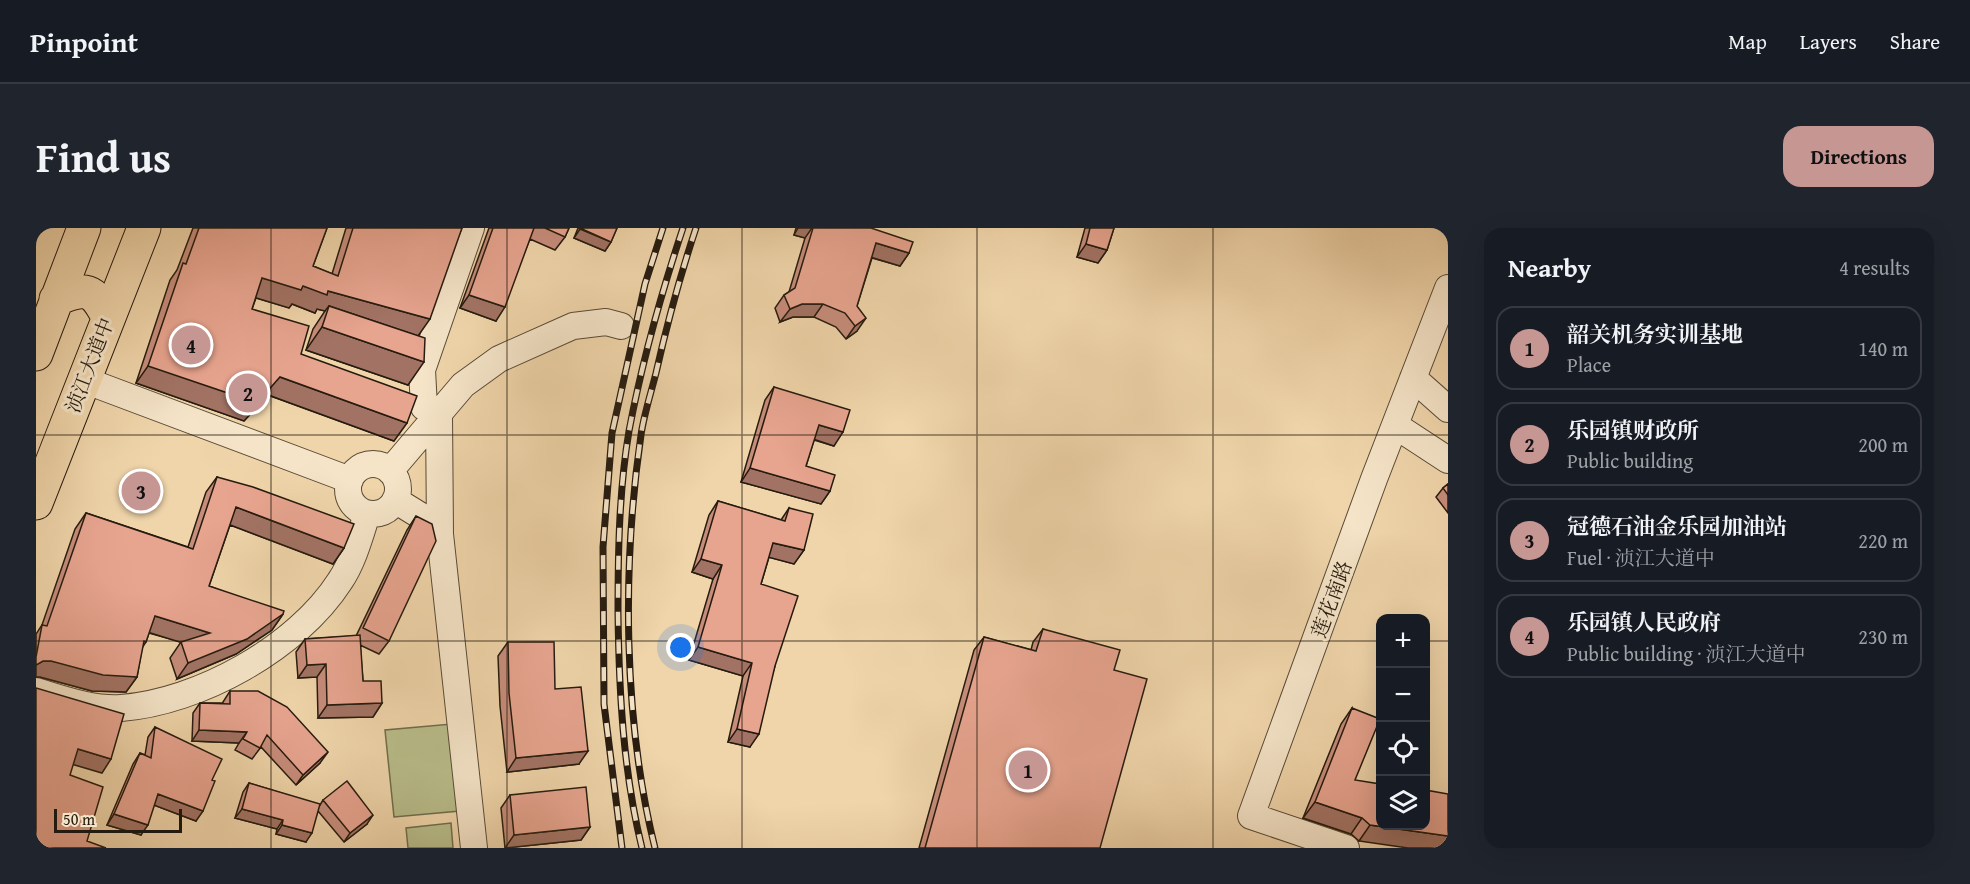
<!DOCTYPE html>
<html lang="en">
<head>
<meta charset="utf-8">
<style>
	body { margin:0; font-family:"Gentium Book Plus","Noto Serif SC",serif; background:#20242c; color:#f1f3f6 }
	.controls { position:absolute; right:18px; bottom:18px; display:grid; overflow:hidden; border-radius:12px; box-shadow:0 6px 24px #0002 }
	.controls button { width:54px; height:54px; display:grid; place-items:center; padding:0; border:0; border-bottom:2px solid #363941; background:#171b24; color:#f1f3f6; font:30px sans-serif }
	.scale { position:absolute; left:18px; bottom:15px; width:128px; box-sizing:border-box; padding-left:6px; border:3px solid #261b0f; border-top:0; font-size:16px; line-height:21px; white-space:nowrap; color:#261b0f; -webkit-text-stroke:4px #f5e4c8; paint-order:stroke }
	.you { position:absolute; left:645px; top:420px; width:21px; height:21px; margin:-15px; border:4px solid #fff; border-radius:50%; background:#1a73e8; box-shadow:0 0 0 9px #1a73e833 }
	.badge { display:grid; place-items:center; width:39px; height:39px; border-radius:50%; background:#c59692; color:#111; font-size:20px; font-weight:700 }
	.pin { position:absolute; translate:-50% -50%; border:3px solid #fff; box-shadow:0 2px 6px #0006 }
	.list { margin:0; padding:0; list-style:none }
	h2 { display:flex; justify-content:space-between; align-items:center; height:78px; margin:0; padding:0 24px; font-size:26px }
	h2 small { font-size:20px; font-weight:400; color:#9ea1a6 }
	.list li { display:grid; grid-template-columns:39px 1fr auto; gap:18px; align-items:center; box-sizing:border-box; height:84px; margin:0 12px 12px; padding:0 12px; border:2px solid #363941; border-radius:18px }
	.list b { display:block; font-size:22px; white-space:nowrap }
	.list p { margin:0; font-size:20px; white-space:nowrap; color:#9ea1a6 }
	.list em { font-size:20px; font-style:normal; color:#9ea1a6 }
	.icon { flex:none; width:33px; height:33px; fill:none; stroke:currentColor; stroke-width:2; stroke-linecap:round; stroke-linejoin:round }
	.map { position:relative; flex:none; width:1412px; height:620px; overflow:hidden; border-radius:18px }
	header { display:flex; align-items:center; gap:36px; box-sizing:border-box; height:84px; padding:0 30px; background:#171b24; border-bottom:2px solid #363941 }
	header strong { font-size:28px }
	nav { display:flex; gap:33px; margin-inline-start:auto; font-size:21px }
	.intro { display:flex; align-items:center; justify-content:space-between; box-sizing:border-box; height:144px; padding:0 36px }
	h1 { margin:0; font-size:42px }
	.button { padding:15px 27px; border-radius:18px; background:#c59692; color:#111; font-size:21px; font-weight:700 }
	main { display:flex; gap:36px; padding:0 36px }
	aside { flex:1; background:#171b24; border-radius:18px; box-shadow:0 6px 24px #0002 }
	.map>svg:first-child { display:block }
	.garden { fill:#b8bd8a; stroke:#6f6c4c; stroke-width:1.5 }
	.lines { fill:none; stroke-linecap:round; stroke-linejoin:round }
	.minor-casing { stroke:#584a36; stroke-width:28 }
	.major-casing { stroke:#261b0f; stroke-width:35 }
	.minor { stroke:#f5e4c8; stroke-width:26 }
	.major { stroke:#f0d5aa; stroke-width:33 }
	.rail-casing { stroke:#261b0f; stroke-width:7 }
	.rail { stroke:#f5e4c8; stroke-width:4.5; stroke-dasharray:14; stroke-linecap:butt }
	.wall { fill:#c78d7b; stroke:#261b0f; stroke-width:1.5 }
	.shaded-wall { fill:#a27364; stroke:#261b0f; stroke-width:1.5 }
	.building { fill:#e7a48f; stroke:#261b0f; stroke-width:1.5 }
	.grid { fill:none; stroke:#261b0f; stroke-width:1.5; stroke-opacity:0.55 }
	.labels { text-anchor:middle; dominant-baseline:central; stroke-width:6; stroke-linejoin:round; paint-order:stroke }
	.street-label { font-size:20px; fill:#261b0f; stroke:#f5e4c8 }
</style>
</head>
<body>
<header>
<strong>Pinpoint</strong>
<nav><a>Map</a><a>Layers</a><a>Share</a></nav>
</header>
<div class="intro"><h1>Find us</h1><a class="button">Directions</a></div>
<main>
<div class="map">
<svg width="1412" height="620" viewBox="0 0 1412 620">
	<rect width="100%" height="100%" fill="#f0d5aa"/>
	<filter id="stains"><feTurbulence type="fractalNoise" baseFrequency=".00333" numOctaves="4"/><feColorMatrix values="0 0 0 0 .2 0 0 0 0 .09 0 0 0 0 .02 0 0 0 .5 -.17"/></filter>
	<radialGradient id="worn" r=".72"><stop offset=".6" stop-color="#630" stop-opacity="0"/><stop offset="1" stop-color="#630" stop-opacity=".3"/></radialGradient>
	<path class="garden" d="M 416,496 L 424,583 L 358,589 L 349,502 Z
		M 415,595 L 417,620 L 372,620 L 370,600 Z"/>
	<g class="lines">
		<defs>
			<path id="minor" d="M 1377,150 L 1412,181
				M 48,152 L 314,252
				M 1360,198 L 1412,232
				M312 261a25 25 0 1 1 50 0a25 25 0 1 1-50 0Z
				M 354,243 L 427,157 L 463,131 L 537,98 L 570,94 L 585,98
				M 359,272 L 393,293 L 404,306 L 438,620
				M 404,306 L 403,186 L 388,179 L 386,142 L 435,0
				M 0,463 C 27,471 57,482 85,480 C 163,474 261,420 304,353 C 317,334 324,308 331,286
				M 1310,620 L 1215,588 L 1338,251 L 1412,60"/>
			<path id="major" d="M 20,71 C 50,59 57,60 72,89
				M 0,126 L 48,0
				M 0,275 L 108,0"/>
		</defs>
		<use href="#minor" class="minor-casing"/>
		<use href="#major" class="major-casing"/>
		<use href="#minor" class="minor"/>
		<use href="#major" class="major"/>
		<defs>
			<path id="rail" d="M 586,620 L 568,476 L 567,319 L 576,205 L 609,56 L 627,0
				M 606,620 C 587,543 583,463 582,385 C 582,324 583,262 593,203 C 606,134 625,66 647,0
				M 619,620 C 587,492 586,338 605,207 C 608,186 615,165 620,145 C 631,96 644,48 660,0"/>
		</defs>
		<use href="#rail" class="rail-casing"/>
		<use href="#rail" class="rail"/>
	</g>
	<path class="wall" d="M 157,0 L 291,0 L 277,38 L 296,46 L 310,0 L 426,0 L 382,108 L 372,157 L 270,122 L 277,101 L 289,83 L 281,81 L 279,85 L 256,76 L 253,80 L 220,70 L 216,81 L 265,126 L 358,213 L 232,167 L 208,193 L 100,155 L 134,52 L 141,42 Z
		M 453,0 L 533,0 L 529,9 L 519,22 L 494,11 L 460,93 L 424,80 Z
		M 542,0 L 581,0 L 575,14 L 569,23 L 538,10 Z
		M 760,0 L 835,0 L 873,25 L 864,38 L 836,30 L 821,78 L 821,103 L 810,111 L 800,99 L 778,89 L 757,89 L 744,94 L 739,80 L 748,67 L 753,64 L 769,10 L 758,7 Z
		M 1049,0 L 1078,0 L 1071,22 L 1062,35 L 1041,29 Z
		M 738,159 L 798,218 L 778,212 L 770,238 L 794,263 L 785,276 L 705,254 L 729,172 Z
		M 181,249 L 308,320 L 297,336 L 194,297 L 173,358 L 247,386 L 236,402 L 200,426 L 141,451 L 134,430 L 145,414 L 113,405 L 110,414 L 106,420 L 101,449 L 90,464 L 56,463 L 4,449 L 0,449 L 0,406 L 6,397 L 39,301 L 50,285 L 152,319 L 170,264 Z
		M 1412,256 L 1412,285 L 1400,269 L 1407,260 Z
		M 682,273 L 745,292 L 753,280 L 768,322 L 758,336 L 733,329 L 725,356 L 739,438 L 714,519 L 692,514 L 707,448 L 653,432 L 677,351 L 656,344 L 673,287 Z
		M 380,288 L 353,413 L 343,426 L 324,417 L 327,453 L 346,475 L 337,489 L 282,490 L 281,449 L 262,450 L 260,424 L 269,411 L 320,408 L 371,302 Z
		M 1007,401 L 1078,442 L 1064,620 L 883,620 L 938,422 L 948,409 L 995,422 L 997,414 Z
		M 472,414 L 519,461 L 543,536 L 471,544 L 464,478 L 462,428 Z
		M 194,463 L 284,535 L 260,557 L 225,519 L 216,531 L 199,522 L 203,515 L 156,513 L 157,485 L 164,475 L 187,475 L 187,474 Z
		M 1316,480 L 1319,552 L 1344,597 L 1323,613 L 1315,606 L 1267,590 L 1305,496 Z
		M 119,499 L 176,552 L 160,593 L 118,577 L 105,607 L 71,597 L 97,536 L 104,525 L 109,527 L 112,509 Z
		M 213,555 L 284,577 L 287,572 L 331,596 L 308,614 L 282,583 L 270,614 L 240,606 L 241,601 L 199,590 L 207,564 Z
		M 474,567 L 554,599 L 545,612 L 469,620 L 465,580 Z"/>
	<path class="shaded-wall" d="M 762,0 L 776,0 L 769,10 L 758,7 Z
		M 544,1 L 575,14 L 569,23 L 538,10 Z
		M 840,15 L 873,25 L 864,38 L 831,28 Z
		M 1050,16 L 1071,22 L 1062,35 L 1041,29 Z
		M 226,50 L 292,63 L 394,91 L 382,108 L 293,78 L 289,83 L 281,81 L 279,85 L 256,76 L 253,80 L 214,68 Z
		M 433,67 L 469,79 L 460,93 L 424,80 Z
		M 766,76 L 787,76 L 778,89 L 757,89 L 744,94 L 754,81 Z
		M 830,90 L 821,103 L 810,111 L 819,98 Z
		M 286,99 L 388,134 L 372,157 L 270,122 Z
		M 112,138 L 244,149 L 371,195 L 358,213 L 232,167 L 208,193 L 100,155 Z
		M 783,197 L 807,204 L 798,218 L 774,210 Z
		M 714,240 L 794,263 L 785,276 L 705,254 Z
		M 200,279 L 308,320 L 297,336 L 189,295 Z
		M 737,315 L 768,322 L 758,336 L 728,328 Z
		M 665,331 L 686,337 L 677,351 L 656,344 Z
		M 247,386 L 236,402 L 200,426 L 141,451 L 152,435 Z
		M 119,388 L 174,405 L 163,420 L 108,403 Z
		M 662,419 L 716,435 L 707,448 L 653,432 Z
		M 7,433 L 15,433 L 101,449 L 90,464 L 56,463 L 4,449 L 0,449 L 0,437 Z
		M 290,436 L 281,449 L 262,450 L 271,437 Z
		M 346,475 L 337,489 L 282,490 L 291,477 Z
		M 701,501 L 723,506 L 714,519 L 692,514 Z
		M 163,502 L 211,504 L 203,515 L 156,513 Z
		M 42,521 L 75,531 L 66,545 L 32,535 Z
		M 552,523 L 543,536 L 471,544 L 480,530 Z
		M 292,524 L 284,535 L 260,557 L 267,547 Z
		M 122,566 L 167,583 L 160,593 L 115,576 Z
		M 1279,574 L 1326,590 L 1315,606 L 1267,590 Z
		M 206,581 L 247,592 L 241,601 L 199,590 Z
		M 78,586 L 112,597 L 105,607 L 71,597 Z
		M 337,587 L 331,596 L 308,614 L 314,605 Z
		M 246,597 L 276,605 L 270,614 L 240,606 Z
		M 1334,597 L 1412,608 L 1412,620 L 1372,620 L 1323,613 Z
		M 554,599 L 545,612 L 469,620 L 478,607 Z"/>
	<path class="building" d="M 163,0 L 291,0 L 277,38 L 302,48 L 317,0 L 426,0 L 394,91 L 292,63 L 291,67 L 267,58 L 265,62 L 226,50 L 216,81 L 273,98 L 265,126 L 381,168 L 371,195 L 244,149 L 221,175 L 112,138 L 147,35 L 150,36 Z
		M 457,0 L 498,0 L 469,79 L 433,67 Z
		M 509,0 L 533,0 L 529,9 Z
		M 544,0 L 581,0 L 575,14 Z
		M 777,0 L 835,0 L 877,14 L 873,25 L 840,15 L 821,78 L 830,90 L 819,98 L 809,85 L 787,76 L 766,76 L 754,81 L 748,67 L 759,60 Z
		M 1054,0 L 1078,0 L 1071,22 L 1050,16 Z
		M 293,78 L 389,110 L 388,134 L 286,99 Z
		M 738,159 L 814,182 L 807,204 L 783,197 L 770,238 L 799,247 L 794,263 L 714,240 Z
		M 181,249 L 217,259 L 318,296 L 308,320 L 200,279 L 173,358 L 248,383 L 247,386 L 211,411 L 152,435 L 145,414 L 174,405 L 119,388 L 110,414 L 108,413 L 101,449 L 67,447 L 15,433 L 7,433 L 0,437 L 0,429 L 6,397 L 11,398 L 50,285 L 157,321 Z
		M 1412,256 L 1412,267 L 1407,260 Z
		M 682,273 L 749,293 L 753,280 L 777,286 L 768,322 L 737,315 L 725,356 L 762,368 L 739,438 L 723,506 L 701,501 L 716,435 L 662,419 L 686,337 L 665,331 Z
		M 380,288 L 396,296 L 400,313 L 353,413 L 327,400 Z
		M 1007,401 L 1084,422 L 1078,442 L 1111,451 L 1064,620 L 889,620 L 948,409 L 1000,423 Z
		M 324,407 L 327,453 L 345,453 L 346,475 L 291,477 L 290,436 L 271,437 L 269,411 Z
		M 472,414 L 518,414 L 519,461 L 545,459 L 552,523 L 480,530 L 473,465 Z
		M 0,460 L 88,486 L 75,531 L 42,521 L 34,547 L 67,559 L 51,613 L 70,620 L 0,620 Z
		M 194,463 L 222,463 L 251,479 L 292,524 L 267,547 L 231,507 L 224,520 L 207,511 L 211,504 L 163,502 L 164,475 L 194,476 Z
		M 1316,480 L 1344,491 L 1319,552 L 1344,556 L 1344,597 L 1389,597 L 1389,562 L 1412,566 L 1412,608 L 1334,597 L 1326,590 L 1279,574 Z
		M 119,499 L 186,531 L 176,552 L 179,553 L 167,583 L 122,566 L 112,597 L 78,586 L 104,525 L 115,530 Z
		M 311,553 L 337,587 L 314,605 L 287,572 Z
		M 213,555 L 284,576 L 276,605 L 246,597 L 247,592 L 206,581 Z
		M 550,559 L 554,599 L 478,607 L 474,567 Z"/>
	<path class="grid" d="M 235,0 L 235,620M 471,0 L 471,620M 706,0 L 706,620M 941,0 L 941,620M 1177,0 L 1177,620M 0,207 L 1412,207M 0,413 L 1344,413M 1390,413 L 1412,413"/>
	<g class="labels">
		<g class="street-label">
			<text transform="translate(53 137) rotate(-69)">浈江大道中</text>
			<text transform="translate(1295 371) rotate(-70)">莲花南路</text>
		</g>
	</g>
	<rect width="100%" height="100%" filter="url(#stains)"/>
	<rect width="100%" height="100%" fill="url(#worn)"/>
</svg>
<div class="controls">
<button>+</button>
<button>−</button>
<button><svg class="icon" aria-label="locate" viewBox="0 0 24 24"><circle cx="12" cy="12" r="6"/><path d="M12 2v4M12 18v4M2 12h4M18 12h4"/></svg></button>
<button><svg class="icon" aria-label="layers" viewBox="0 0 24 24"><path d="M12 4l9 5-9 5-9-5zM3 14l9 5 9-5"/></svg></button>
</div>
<div class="scale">50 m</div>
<div class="you"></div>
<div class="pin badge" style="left:992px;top:542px">1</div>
<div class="pin badge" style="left:212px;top:165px">2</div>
<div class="pin badge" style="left:105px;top:263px">3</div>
<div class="pin badge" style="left:155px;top:117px">4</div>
</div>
<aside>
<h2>Nearby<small>4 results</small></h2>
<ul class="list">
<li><span class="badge">1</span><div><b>韶关机务实训基地</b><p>Place</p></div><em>140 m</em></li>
<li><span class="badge">2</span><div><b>乐园镇财政所</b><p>Public building</p></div><em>200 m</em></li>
<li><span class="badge">3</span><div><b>冠德石油金乐园加油站</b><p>Fuel · 浈江大道中</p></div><em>220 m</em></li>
<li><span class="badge">4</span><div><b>乐园镇人民政府</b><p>Public building · 浈江大道中</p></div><em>230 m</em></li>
</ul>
</aside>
</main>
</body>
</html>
